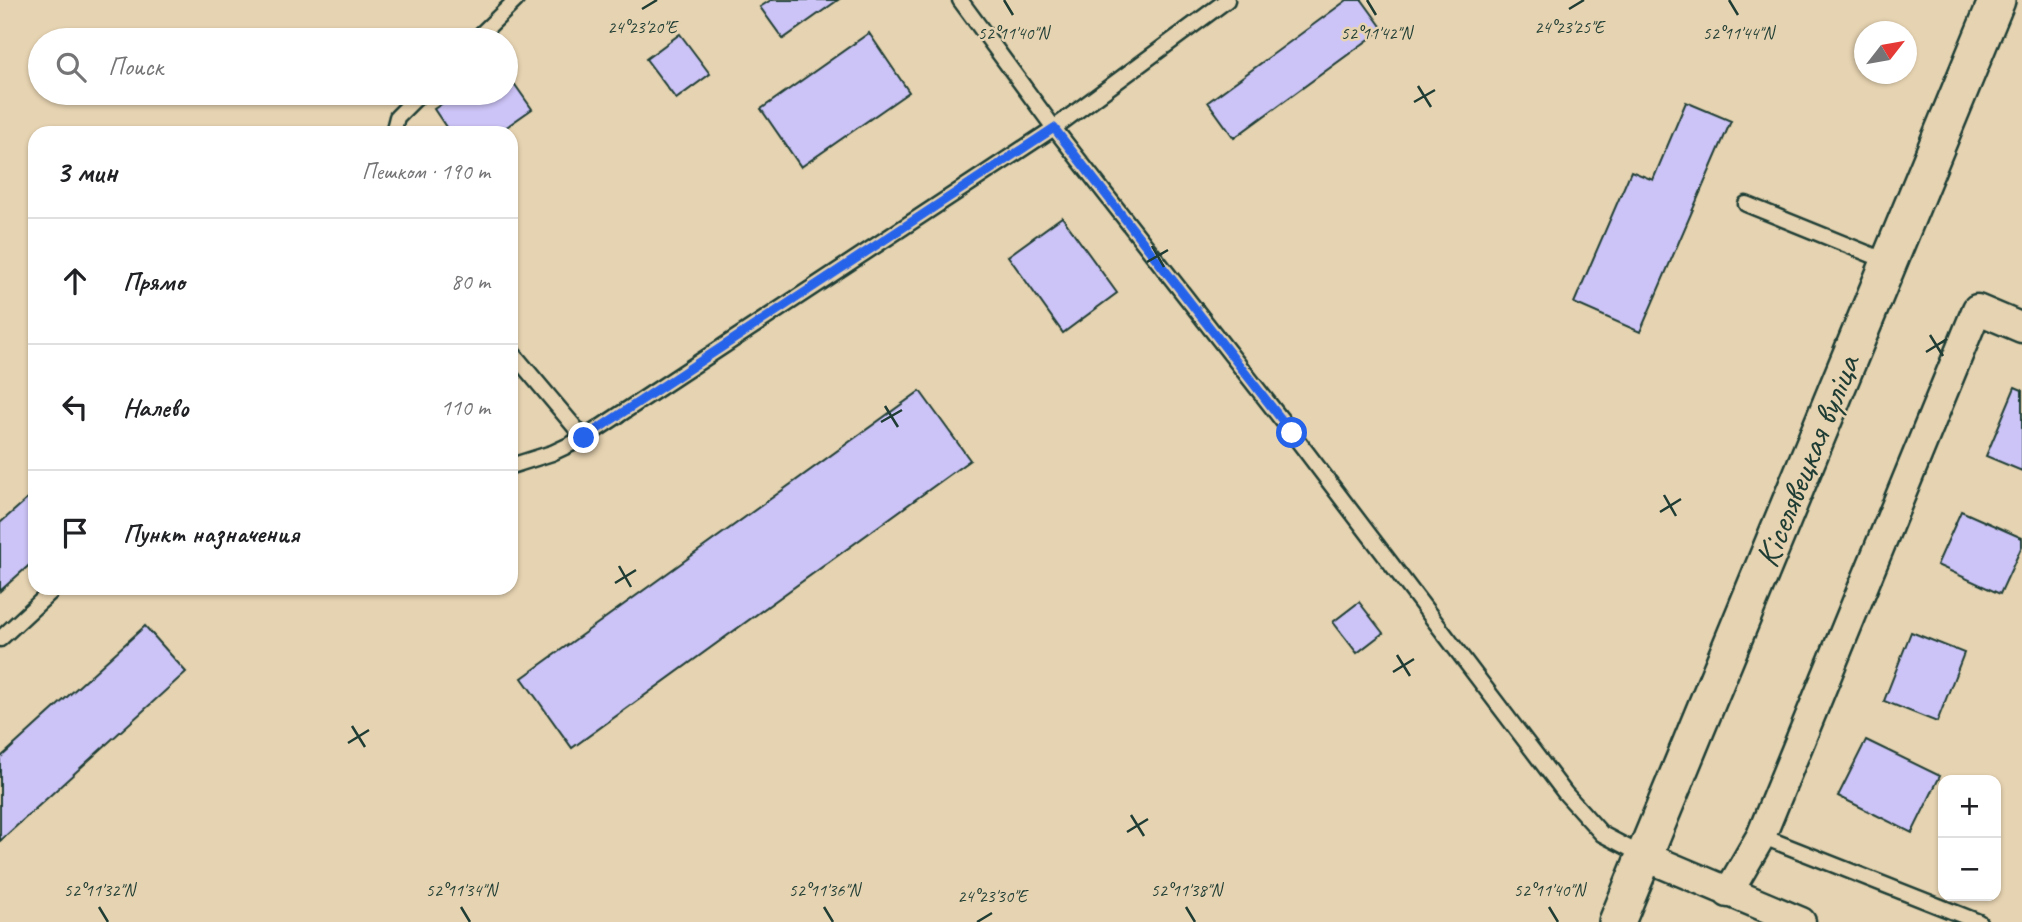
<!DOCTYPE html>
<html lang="ru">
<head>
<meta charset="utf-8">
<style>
	body { margin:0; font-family:Caveat,sans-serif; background:#f2f2f2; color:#202124 }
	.controls { position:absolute; right:21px; bottom:21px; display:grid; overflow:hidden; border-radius:14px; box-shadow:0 2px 5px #0004 }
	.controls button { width:63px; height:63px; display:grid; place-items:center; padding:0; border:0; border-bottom:2px solid #e0e0e0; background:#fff; color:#202124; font:35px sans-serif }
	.compass { position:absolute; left:1854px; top:21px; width:63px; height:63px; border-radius:50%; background:#fff; box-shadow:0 2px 5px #0004; rotate:59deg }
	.stop { position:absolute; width:21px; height:21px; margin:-16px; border:5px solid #2563eb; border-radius:50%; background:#fff }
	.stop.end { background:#2563eb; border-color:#fff; box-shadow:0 2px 7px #0008 }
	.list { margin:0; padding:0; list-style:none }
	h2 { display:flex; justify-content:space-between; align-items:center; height:91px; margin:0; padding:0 28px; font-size:30px }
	h2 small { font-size:23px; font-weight:400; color:#757577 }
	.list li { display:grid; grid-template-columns:46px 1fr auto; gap:21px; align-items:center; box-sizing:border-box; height:126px; padding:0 28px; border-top:2px solid #e0e0e0 }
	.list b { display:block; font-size:26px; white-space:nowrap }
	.list em { font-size:23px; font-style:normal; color:#757577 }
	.icon { flex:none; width:38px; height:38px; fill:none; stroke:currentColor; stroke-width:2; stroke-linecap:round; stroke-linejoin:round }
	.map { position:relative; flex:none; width:2022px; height:922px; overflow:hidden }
	.search { position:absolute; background:#fff; box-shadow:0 2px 5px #0004; left:28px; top:28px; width:490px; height:77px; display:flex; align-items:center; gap:18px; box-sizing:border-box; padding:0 24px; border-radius:38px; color:#757577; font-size:26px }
	.panel { position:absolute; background:#fff; box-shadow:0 2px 5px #0004; left:28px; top:126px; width:490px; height:469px; border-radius:21px }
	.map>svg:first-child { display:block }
	.building { fill:#ccc3f6; stroke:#1f3d34; stroke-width:2 }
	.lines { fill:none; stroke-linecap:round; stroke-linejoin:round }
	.service-casing { stroke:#1f3d34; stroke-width:19 }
	.minor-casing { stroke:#1f3d34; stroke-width:33 }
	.tertiary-casing { stroke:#1f3d34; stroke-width:40 }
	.service { stroke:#e6d3b1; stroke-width:14 }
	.minor { stroke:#e6d3b1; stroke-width:28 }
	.tertiary { stroke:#e6d3b1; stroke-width:35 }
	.route { stroke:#2563eb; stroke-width:9 }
	.ticks { fill:none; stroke:#1f3d34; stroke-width:2.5 }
	.labels { text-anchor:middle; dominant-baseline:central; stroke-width:5; stroke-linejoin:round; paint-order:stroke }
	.street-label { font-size:35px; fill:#1f3d34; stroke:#e6d3b1 }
	.ticks-label { font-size:18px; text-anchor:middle; fill:#1f3d34; stroke:#e6d3b1; stroke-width:5; stroke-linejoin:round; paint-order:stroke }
</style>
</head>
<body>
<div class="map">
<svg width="2022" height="922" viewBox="0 0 2022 922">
	<rect width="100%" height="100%" fill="#e6d3b1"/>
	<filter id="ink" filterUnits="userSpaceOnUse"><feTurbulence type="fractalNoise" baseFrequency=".0143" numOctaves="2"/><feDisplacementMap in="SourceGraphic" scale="14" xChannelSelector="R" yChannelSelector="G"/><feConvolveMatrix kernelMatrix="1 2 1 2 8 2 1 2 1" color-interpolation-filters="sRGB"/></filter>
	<g filter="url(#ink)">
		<path class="building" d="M 771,0 L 838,0 L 783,39 L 760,7 Z
			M 1347,0 L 1362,0 L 1383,29 L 1234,138 L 1208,102 Z
			M 869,33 L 909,92 L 801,167 L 761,109 Z
			M 680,34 L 710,74 L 676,99 L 646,59 Z
			M 506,72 L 532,109 L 498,133 L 450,133 L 434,109 L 458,93 L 506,93 Z
			M 1686,102 L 1731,121 L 1640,332 L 1574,303 L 1631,171 L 1653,180 Z
			M 1062,217 L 1117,293 L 1063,333 L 1008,256 Z
			M 2015,387 L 2022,390 L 2022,471 L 1986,456 Z
			M 920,391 L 970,460 L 572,748 L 522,678 Z
			M 33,494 L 35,560 L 0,591 L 0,523 Z
			M 1961,511 L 2022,538 L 2022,546 L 2000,594 L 1937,565 Z
			M 1359,602 L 1383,633 L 1357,653 L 1333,622 Z
			M 145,626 L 186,672 L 0,841 L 0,758 Z
			M 1911,632 L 1964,653 L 1937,722 L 1884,701 Z
			M 1866,740 L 1940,776 L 1912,833 L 1838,796 Z"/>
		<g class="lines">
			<defs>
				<path id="service" d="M 960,0 L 1054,128 L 1292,433 L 1565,793 L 1602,834 L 1644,856
					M 475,40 L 516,0
					M 393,133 L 397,117 L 421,93
					M 1746,204 L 1889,262
					M 511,351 L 584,438
					M 511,466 L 552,453 L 584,438 L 1054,128 L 1227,0
					M 0,639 L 55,588
					M 1761,836 L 1979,922"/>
				<path id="minor" d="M 1644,856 L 1801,922
					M 1728,893 L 1761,836 L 1977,309 L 2022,328"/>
				<path id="tertiary" d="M 1617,922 L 1997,0"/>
			</defs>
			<use href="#service" class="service-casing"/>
			<use href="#minor" class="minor-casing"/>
			<use href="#tertiary" class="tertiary-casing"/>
			<use href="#service" class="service"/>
			<use href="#minor" class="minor"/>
			<use href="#tertiary" class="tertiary"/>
		</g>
	</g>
	<g class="lines" filter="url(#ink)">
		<path class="route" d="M 584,438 L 1054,128 L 1292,433"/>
	</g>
	<path class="ticks" d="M 1004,0 L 1013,15M 1367,0 L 1376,15M 1729,0 L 1738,15M 642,9 L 657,0M 1569,9 L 1584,0M 1418,86 L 1431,107M 1414,102 L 1435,90M 1152,246 L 1164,267M 1147,262 L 1168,250M 1930,335 L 1943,356M 1926,352 L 1947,339M 885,406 L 898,427M 881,422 L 902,410M 1664,495 L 1676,516M 1660,512 L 1681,499M 619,566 L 631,587M 615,583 L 636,570M 1397,655 L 1410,676M 1393,672 L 1414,659M 352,726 L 365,747M 348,743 L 369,730M 1131,815 L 1144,836M 1127,832 L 1148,819M 99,907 L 108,922M 461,907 L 470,922M 824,907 L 833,922M 1186,907 L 1195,922M 1549,907 L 1558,922M 977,922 L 992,913"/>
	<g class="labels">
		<g class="street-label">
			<text transform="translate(1807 461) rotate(-68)">Кіселявецкая вуліца</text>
		</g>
	</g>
	<g class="ticks-label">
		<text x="642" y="33">24°23'20"E</text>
		<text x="1569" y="33">24°23'25"E</text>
		<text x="1013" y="39">52°11'40"N</text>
		<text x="1376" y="39">52°11'42"N</text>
		<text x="1738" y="39">52°11'44"N</text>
		<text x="99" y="896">52°11'32"N</text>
		<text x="461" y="896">52°11'34"N</text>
		<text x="824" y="896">52°11'36"N</text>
		<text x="1186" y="896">52°11'38"N</text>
		<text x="1549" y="896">52°11'40"N</text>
		<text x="992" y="902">24°23'30"E</text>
	</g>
</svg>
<div class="controls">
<button>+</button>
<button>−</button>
</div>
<svg class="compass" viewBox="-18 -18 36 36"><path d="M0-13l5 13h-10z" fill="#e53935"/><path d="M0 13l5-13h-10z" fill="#757577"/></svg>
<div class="stop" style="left:1292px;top:433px"></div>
<div class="stop end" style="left:584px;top:438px"></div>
<div class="search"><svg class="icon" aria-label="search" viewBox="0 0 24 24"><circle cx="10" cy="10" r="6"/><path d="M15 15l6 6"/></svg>Поиск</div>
<section class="panel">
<h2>3 мин<small>Пешком · 190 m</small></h2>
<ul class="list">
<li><svg class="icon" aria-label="ahead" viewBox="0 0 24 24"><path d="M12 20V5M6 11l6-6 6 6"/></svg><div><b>Прямо</b></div><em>80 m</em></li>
<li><svg class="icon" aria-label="left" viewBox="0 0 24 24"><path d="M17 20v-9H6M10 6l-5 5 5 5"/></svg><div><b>Налево</b></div><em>110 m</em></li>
<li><svg class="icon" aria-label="arrive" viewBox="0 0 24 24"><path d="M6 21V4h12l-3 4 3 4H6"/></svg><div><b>Пункт назначения</b></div></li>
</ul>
</section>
</div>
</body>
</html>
